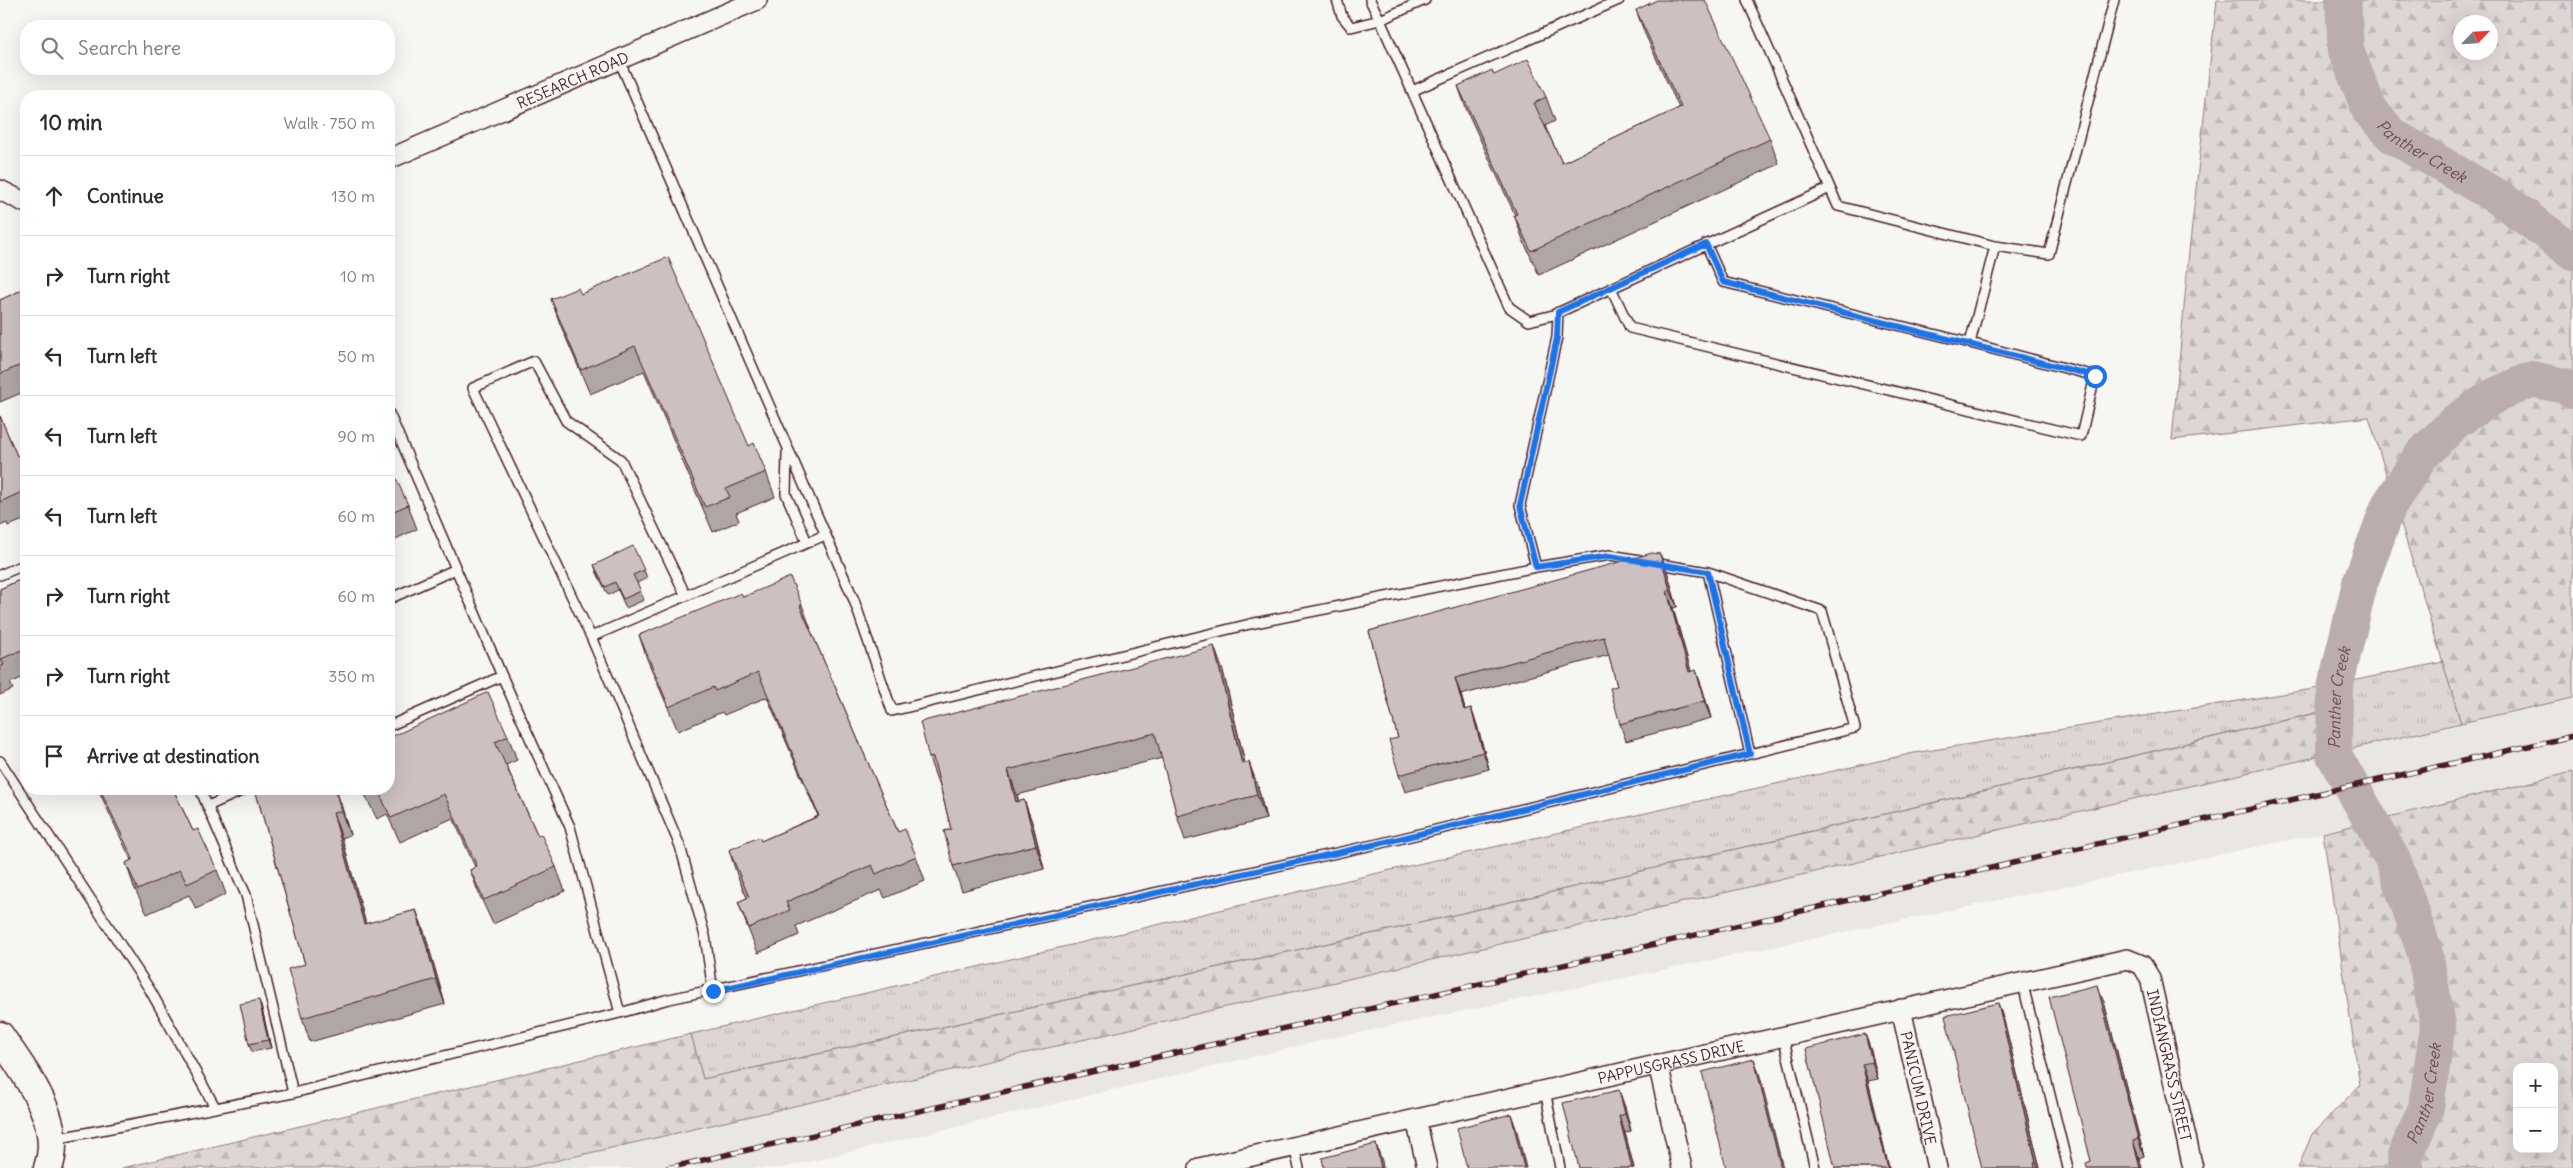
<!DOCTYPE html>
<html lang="en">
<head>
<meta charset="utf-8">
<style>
	body { margin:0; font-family:Delius,sans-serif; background:#f7f7f7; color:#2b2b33 }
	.controls { position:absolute; right:15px; bottom:15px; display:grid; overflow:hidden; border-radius:10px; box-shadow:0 5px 20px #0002 }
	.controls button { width:45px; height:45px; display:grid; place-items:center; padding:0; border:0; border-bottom:1px solid #e1e1e2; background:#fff; color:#2b2b33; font:25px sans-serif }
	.compass { position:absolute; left:2453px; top:15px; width:45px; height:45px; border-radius:50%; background:#fff; box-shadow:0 5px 20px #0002; rotate:65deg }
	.stop { position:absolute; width:15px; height:15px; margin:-11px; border:4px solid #1a73e8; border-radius:50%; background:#fff }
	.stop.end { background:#1a73e8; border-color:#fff; box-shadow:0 1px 5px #0008 }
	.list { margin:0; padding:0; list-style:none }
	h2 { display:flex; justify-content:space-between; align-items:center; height:65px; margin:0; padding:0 20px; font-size:21px }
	h2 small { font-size:16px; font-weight:400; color:#7c7c81 }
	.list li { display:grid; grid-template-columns:32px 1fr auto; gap:15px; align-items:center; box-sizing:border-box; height:80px; padding:0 20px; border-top:1px solid #e1e1e2 }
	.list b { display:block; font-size:19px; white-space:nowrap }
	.list em { font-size:16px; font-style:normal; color:#7c7c81 }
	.icon { flex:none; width:28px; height:28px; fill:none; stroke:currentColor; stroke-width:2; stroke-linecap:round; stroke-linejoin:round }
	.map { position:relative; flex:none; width:2573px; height:1168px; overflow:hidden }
	.search { position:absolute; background:#fff; box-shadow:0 5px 20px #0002; left:20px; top:20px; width:375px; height:55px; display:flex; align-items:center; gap:12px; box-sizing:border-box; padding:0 18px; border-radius:20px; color:#7c7c81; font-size:19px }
	.panel { position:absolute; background:#fff; box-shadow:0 5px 20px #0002; left:20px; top:90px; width:375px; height:705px; border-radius:20px }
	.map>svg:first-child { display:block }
	.built { fill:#e9e6e3 }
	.grass { fill:url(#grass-tufts); stroke:#947a80 }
	.forest { fill:url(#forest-firs); stroke:#947a80; fill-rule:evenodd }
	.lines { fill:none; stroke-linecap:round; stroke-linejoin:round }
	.river { stroke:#bbadae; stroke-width:36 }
	.service-casing { stroke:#4a1f2b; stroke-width:12 }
	.minor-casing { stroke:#4a1f2b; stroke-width:22 }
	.primary-casing { stroke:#4a1f2b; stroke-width:31 }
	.service { stroke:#f6f6f2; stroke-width:9 }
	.minor { stroke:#f6f6f2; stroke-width:19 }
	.primary { stroke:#f6f6f2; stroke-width:28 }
	.rail-casing { stroke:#4a1f2b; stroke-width:5.5 }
	.rail { stroke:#f6f6f2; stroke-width:4; stroke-dasharray:11; stroke-linecap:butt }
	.wall { fill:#afa6a5; stroke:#4a1f2b }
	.shaded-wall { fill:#8f8786; stroke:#4a1f2b }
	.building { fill:#ccc1c0; stroke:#4a1f2b }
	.route { stroke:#1a73e8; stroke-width:6 }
	.labels { text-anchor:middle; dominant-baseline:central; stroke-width:5; stroke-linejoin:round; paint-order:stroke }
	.street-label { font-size:15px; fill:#4a1f2b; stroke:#f6f6f2 }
	.water-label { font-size:16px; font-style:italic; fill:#6c4a52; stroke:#f6f6f2 }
</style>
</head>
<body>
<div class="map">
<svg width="2573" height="1168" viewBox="0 0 2573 1168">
	<defs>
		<pattern id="grass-tufts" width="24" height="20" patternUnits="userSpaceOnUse" patternTransform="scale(1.25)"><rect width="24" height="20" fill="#ddd6d5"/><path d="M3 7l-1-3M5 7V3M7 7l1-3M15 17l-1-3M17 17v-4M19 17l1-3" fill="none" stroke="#bfb7b7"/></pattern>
		<pattern id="forest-firs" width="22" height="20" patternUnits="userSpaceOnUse" patternTransform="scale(1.25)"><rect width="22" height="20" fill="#ddd6d5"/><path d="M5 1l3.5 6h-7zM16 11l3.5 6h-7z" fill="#bfb7b7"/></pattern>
	</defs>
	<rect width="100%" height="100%" fill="#f6f6f2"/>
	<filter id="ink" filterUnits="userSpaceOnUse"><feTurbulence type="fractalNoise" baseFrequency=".02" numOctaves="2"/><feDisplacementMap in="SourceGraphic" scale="10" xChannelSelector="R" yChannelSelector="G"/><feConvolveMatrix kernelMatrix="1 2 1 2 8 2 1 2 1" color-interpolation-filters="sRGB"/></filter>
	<g filter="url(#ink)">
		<path class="built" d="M 2573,698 L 2573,772 L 2323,833 L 1323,1040 L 782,1168 L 524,1168 Z"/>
		<path class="grass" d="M 2443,662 L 2461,723 L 2329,754 L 2320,712 L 1403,927 L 703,1079 L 691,1034 L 1391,870 L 1914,753 L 2313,689 Z"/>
		<path class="forest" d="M 2217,0 L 2573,0 L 2573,698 L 2461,723 L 2369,417 L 2172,440 L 2189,252 ZM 2460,22 L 2490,22 L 2490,52 L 2460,52 Z
			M 2321,712 L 2329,754 L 524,1168 L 122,1168 L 691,1034 L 703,1079 L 1403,927 Z
			M 2573,772 L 2573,1168 L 2298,1168 L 2312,1134 L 2360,1085 L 2323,833 ZM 2517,1067 L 2554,1067 L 2554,1149 L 2517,1149 Z"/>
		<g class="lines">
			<g class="river">
				<path id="s1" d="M 2343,0 L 2346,51 L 2370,111 L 2393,136 L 2501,199 L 2573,252"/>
				<path id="s2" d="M 2406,1168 L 2405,1156 L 2426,1108 L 2438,1025 L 2425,953 L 2394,862 L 2334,755 L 2335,688 L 2360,583 L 2389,505 L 2421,456 L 2456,421 L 2494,396 L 2532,379 L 2564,386 L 2573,391"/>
			</g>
			<defs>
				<path id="service" d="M 1337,0 L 1342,16 L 1351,27 L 1380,20 L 1509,307 L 1529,321 L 1553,315 L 1830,188 L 1747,0
					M 1370,0 L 1380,20 L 1425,0
					M 619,60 L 854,600 L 892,711 L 1250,624 L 1536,567 L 1610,555 L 1640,560
					M 1412,91 L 1619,0
					M 1706,244 L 1723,282 L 1970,343 L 1995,246 L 1838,206 L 1830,188
					M 1995,246 L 2049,254 L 2114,0
					M 1611,288 L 1630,328 L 2081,436 L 2095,376 L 1970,343
					M 787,453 L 786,494 L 807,542
					M 1536,567 L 1520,505 L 1557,337 L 1558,312
					M 1708,572 L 1822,611 L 1855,728 L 1750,754
					M 0,575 L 26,564
					M 389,599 L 456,569
					M 591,637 L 473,388 L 534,361 L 566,421 L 621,460 L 686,596
					M 389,726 L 502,676
					M 0,761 L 150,990 L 215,1107
					M 200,789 L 246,895 L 293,1093
					M 208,806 L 246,789
					M 2022,981 L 2068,1168
					M 713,991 L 705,936 L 680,846 L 591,637 L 825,535
					M 620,1013 L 665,1000 L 1382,843 L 1750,754 L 1708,572 L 1653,563
					M 1783,1036 L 1815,1168
					M 1545,1090 L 1560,1168
					M 54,1139 L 293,1093 L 620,1013 L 570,827 L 502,676 L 389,413
					M 1294,1146 L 1299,1168"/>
				<g id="minor">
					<path id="s3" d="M 389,159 L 757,0"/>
					<path d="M 0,190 L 26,203"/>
					<path id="s4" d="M 1901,1009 L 1937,1168"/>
					<path d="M 1658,1064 L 1682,1168"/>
					<path d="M 1416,1119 L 1427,1168"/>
					<path id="s5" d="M 1199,1168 L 2127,959 L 2142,965 L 2150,978 L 2193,1168"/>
				</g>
				<path id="primary" d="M 0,1036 C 24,1072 65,1122 48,1168"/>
			</defs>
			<use href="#service" class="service-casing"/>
			<use href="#minor" class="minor-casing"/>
			<use href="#primary" class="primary-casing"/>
			<use href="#service" class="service"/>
			<use href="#minor" class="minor"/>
			<use href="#primary" class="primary"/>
			<defs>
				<path id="rail" d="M 668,1168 L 2573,736"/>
			</defs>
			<use href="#rail" class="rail-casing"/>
			<use href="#rail" class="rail"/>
		</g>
		<path class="wall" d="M 1636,10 L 1770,139 L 1779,164 L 1539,275 L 1523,240 L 1514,215 L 1515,215 L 1467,111 L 1458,86 L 1494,75 L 1546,97 L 1555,121 L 1545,126 L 1562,163 L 1679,108 L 1645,34 Z
			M 26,288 L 26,391 L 0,402 L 0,300 Z
			M 581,294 L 749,446 L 766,472 L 775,497 L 736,513 L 739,521 L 713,532 L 644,371 L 590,394 L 560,324 L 551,299 Z
			M 0,416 L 17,456 L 26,467 L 26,519 L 8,526 L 7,523 L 0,526 Z
			M 389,468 L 408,505 L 417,529 L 389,542 Z
			M 1660,554 L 1667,571 L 1677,607 L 1673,608 L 1691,671 L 1702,687 L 1711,718 L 1626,741 L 1620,724 L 1617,686 L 1609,655 L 1461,695 L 1465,710 L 1471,708 L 1477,725 L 1489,769 L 1405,792 L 1399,775 L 1398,738 L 1369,631 Z
			M 594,565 L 644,570 L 647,578 L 637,583 L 644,600 L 626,608 L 618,590 L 608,595 L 597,573 Z
			M 26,577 L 26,676 L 10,683 L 13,689 L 0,695 L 0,589 Z
			M 743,597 L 802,605 L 811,629 L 810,629 L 898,832 L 916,856 L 925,881 L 885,898 L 881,890 L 796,926 L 799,935 L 758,953 L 747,926 L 738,902 L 747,898 L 737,875 L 729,850 L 761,841 L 818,816 L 767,697 L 724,715 L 722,712 L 678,731 L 647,659 L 639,635 Z
			M 1223,671 L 1245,763 L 1258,787 L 1266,819 L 1185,840 L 1177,816 L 1162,758 L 1017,795 L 1019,802 L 1024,800 L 1033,825 L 1044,869 L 962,891 L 953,866 L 951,829 L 939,782 L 938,783 L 929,758 Z
			M 508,736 L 517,760 L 506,765 L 538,836 L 556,867 L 565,891 L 493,924 L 479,894 L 470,870 L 475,867 L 453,818 L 400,842 L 387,814 L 377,819 L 362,789 L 389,789 Z
			M 98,789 L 173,789 L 193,831 L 217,870 L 226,894 L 196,909 L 189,895 L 147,914 L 134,887 L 126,863 L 131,860 Z
			M 255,789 L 340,801 L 350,835 L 342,838 L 366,924 L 416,910 L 425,934 L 445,1004 L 310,1042 L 302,1018 L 305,964 Z
			M 2104,1002 L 2144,1156 L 2139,1158 L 2142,1168 L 2087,1168 L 2091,1161 Z
			M 262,1009 L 271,1048 L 252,1052 L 249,1044 Z
			M 2004,1020 L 2040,1168 L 1982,1168 Z
			M 1865,1034 L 1871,1051 L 1878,1079 L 1868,1081 L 1889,1168 L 1835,1168 Z
			M 1625,1107 L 1631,1131 L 1625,1133 L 1634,1168 L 1579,1168 Z"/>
		<path class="shaded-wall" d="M 1660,554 L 1667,571 L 1677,607 L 1670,590 Z
			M 1667,591 L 1673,608 L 1696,689 L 1689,672 Z
			M 1214,646 L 1223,671 L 1251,789 L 1242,764 Z
			M 1696,670 L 1702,687 L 1711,718 L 1704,701 Z
			M 1455,678 L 1461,695 L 1470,727 L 1464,710 Z
			M 1471,708 L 1477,725 L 1489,769 L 1483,752 Z
			M 1249,762 L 1258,787 L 1266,819 L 1257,795 Z
			M 1008,770 L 1017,795 L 1025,827 L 1016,802 Z
			M 335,789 L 336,789 L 340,801 L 350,835 L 341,811 Z
			M 1024,800 L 1033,825 L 1044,869 L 1036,845 Z
			M 333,813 L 342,838 L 373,949 L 364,924 Z
			M 416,910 L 425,934 L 445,1004 L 436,979 Z
			M 2097,985 L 2104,1002 L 2144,1156 L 2138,1139 Z
			M 259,1000 L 262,1009 L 271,1048 L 268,1040 Z
			M 1998,1003 L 2004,1020 L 2040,1168 L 2038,1168 L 2036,1162 Z
			M 1865,1034 L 1871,1051 L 1878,1079 L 1872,1062 Z
			M 1754,1059 L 1760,1076 L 1783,1168 L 1781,1168 Z
			M 1862,1064 L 1868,1081 L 1889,1168 L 1888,1168 Z
			M 1619,1090 L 1625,1107 L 1631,1131 L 1625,1114 Z
			M 1511,1114 L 1517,1131 L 1526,1168 L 1524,1168 Z
			M 1619,1116 L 1625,1133 L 1634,1168 L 1632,1168 Z
			M 2133,1141 L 2139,1158 L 2142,1168 L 2140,1168 Z
			M 1376,1144 L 1382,1161 L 1383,1168 L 1381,1168 Z"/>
		<path class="building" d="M 1657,0 L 1705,0 L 1770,139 L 1531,251 L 1514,215 L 1517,214 L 1458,86 L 1492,70 L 1494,75 L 1528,59 L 1546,97 L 1534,103 L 1562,163 L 1681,107 L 1636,10 Z
			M 668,257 L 749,446 L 754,443 L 766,472 L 726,489 L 730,497 L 705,507 L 635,346 L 581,370 L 551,299 L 578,288 L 581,294 Z
			M 26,288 L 26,363 L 0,374 L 0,300 Z
			M 0,416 L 17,456 L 21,455 L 26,467 L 26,490 L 0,502 Z
			M 391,467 L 408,505 L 389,513 L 389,468 Z
			M 633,546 L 644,570 L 633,575 L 641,591 L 623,599 L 615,582 L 605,587 L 594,565 Z
			M 1652,553 L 1660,554 L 1670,590 L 1667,591 L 1689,672 L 1696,670 L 1704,701 L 1620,724 L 1610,688 L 1617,686 L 1604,637 L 1455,678 L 1464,710 L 1471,708 L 1483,752 L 1399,775 L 1389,740 L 1398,738 L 1369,631 Z
			M 26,577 L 26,648 L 1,659 L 4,665 L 0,667 L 0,589 Z
			M 790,577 L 802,605 L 800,606 L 898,832 L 905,829 L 916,856 L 876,874 L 872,865 L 786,902 L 790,910 L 749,928 L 738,902 L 749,897 L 729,850 L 759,837 L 761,841 L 819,816 L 758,672 L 715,691 L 713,687 L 669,707 L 639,635 L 741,593 L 743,597 Z
			M 1214,646 L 1242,764 L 1249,762 L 1257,795 L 1177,816 L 1155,733 L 1008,770 L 1016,802 L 1024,800 L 1036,845 L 953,866 L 944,831 L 951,829 L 933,757 L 929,758 L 920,722 Z
			M 488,692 L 508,736 L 495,742 L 538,836 L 541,834 L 556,867 L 484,900 L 470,870 L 477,866 L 444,794 L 391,818 L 378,790 L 368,795 L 365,789 L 389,789 L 389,738 Z
			M 100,789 L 173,789 L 193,831 L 198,829 L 217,870 L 187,884 L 180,870 L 138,890 L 126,863 L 133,859 Z
			M 255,789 L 335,789 L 341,811 L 333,813 L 364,924 L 416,910 L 436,979 L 302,1018 L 288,969 L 305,964 Z
			M 2097,985 L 2138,1139 L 2133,1141 L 2140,1168 L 2087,1168 L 2086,1163 L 2091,1161 L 2049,997 Z
			M 259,1000 L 268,1040 L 249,1044 L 240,1004 Z
			M 1998,1003 L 2036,1162 L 2034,1163 L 2035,1168 L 1982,1168 L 1945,1016 Z
			M 1865,1034 L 1872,1062 L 1862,1064 L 1888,1168 L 1835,1168 L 1806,1049 Z
			M 1754,1059 L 1781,1168 L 1726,1168 L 1702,1072 Z
			M 1619,1090 L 1625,1114 L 1619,1116 L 1632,1168 L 1579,1168 L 1563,1103 Z
			M 1511,1114 L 1524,1168 L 1467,1168 L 1457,1128 Z
			M 1376,1144 L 1381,1168 L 1324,1168 L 1322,1158 Z"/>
	</g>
	<g class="lines" filter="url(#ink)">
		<path class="route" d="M 713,991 L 1382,843 L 1750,754 L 1708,572 L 1610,556 L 1536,567 L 1520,505 L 1557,338 L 1558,312 L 1706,244 L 1723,282 L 2095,376"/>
	</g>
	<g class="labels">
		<g class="street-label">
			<text stroke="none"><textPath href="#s3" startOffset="200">RESEARCH ROAD</textPath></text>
			<text stroke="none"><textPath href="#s5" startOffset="484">PAPPUSGRASS DRIVE</textPath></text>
			<text stroke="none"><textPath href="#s5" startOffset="1072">INDIANGRASS STREET</textPath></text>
			<text stroke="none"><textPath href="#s4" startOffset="81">PANICUM DRIVE</textPath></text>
		</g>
		<g class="water-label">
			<text stroke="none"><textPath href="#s1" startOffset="182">Panther Creek</textPath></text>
			<text stroke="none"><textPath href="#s2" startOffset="498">Panther Creek</textPath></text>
			<text stroke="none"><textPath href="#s2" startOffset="78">Panther Creek</textPath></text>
		</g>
	</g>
</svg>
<div class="controls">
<button>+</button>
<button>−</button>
</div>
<svg class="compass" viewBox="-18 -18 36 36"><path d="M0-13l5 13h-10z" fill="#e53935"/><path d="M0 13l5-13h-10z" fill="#7c7c81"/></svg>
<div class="stop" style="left:2095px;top:376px"></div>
<div class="stop end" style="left:713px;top:991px"></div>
<div class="search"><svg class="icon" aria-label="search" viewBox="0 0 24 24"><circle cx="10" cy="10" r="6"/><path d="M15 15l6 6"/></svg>Search here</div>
<section class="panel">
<h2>10 min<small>Walk · 750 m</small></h2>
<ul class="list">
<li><svg class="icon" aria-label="ahead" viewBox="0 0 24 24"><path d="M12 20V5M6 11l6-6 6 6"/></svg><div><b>Continue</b></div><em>130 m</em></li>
<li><svg class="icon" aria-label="right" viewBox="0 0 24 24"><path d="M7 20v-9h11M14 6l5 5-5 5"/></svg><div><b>Turn right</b></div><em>10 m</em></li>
<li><svg class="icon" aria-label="left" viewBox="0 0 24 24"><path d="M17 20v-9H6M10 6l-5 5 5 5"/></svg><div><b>Turn left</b></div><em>50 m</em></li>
<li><svg class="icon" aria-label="left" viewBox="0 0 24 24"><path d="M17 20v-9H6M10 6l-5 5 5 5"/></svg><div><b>Turn left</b></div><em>90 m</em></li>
<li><svg class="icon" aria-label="left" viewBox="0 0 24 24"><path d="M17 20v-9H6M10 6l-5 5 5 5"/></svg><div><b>Turn left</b></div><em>60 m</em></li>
<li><svg class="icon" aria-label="right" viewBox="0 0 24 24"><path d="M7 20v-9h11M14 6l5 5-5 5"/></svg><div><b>Turn right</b></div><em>60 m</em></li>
<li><svg class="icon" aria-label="right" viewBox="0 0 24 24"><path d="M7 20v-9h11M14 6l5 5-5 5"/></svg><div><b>Turn right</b></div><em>350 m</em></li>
<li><svg class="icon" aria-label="arrive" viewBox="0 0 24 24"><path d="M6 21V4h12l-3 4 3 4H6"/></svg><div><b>Arrive at destination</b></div></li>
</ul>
</section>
</div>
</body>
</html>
